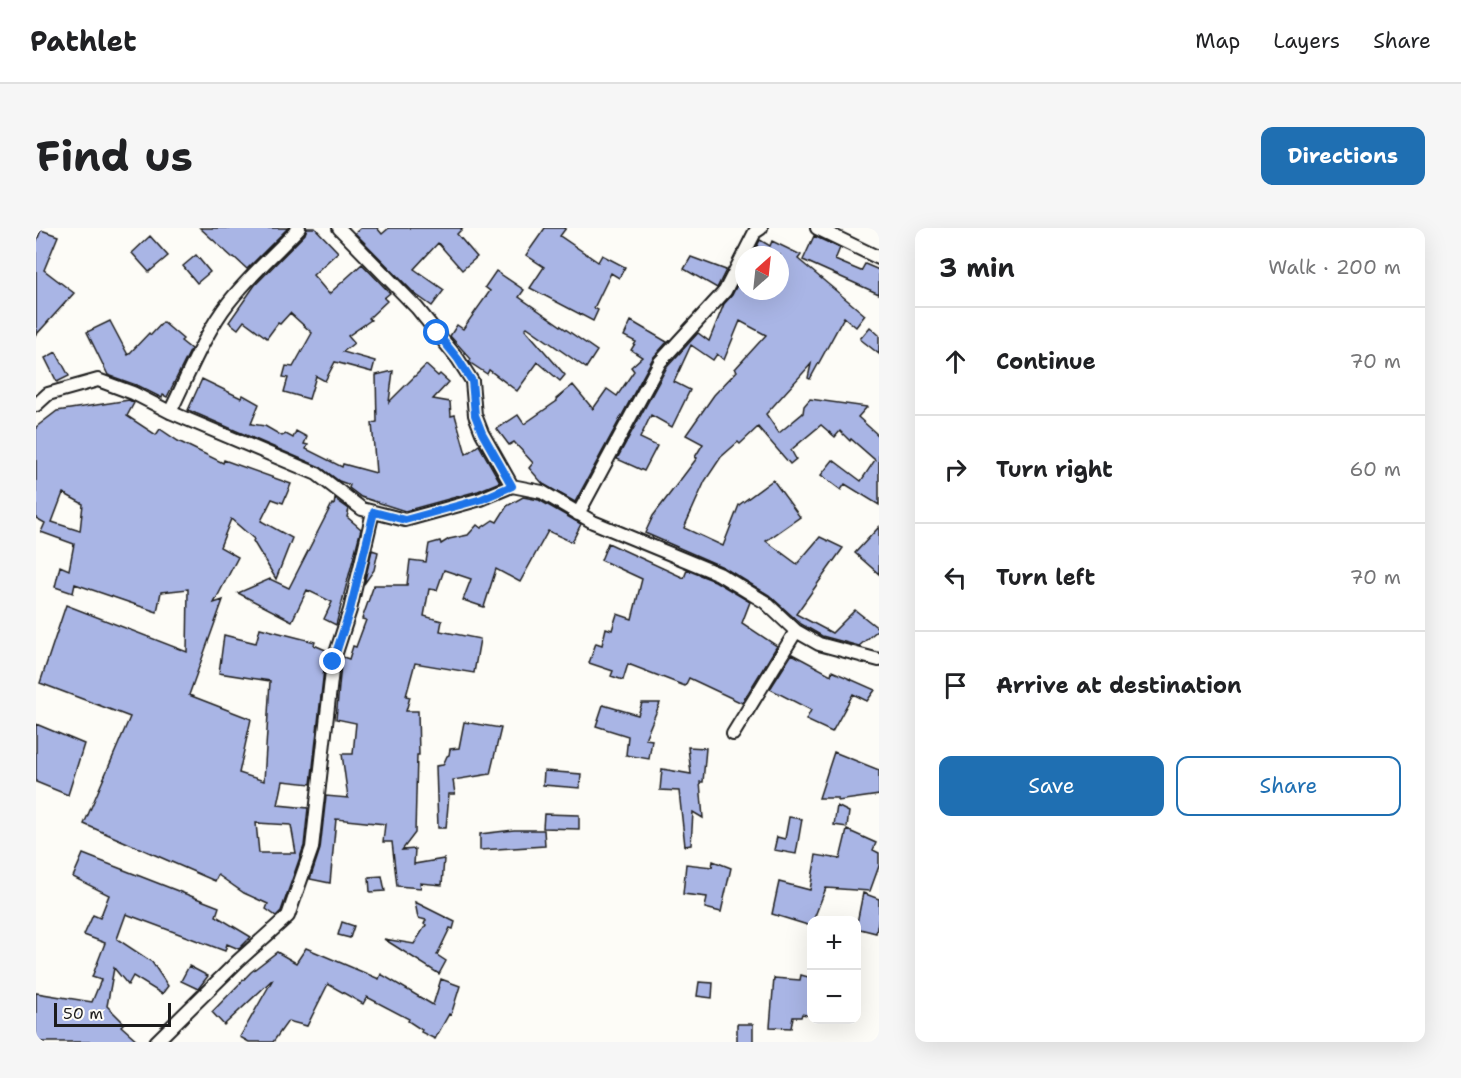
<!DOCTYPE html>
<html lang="en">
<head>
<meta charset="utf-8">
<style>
	body { margin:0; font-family:"Shantell Sans",sans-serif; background:#f6f6f6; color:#202124 }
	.controls { position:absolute; right:18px; bottom:18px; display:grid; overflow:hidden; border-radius:12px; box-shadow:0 6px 24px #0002 }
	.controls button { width:54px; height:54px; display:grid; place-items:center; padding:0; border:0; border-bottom:2px solid #e0e0e0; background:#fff; color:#202124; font:30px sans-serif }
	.compass { position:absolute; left:699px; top:18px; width:54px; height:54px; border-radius:50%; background:#fff; box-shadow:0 6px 24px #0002; rotate:27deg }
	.scale { position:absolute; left:18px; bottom:15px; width:117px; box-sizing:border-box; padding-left:6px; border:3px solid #1c1c1c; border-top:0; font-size:16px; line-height:21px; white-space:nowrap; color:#1c1c1c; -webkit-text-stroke:4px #fdfcf7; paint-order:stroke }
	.stop { position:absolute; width:18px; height:18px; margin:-14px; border:4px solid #1a73e8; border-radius:50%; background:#fff }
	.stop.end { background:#1a73e8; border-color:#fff; box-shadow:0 2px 6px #0008 }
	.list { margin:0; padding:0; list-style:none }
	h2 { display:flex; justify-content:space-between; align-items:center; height:78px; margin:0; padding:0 24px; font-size:26px }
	h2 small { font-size:20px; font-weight:400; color:#757577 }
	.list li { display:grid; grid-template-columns:39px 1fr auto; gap:18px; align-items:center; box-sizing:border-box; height:108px; padding:0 24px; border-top:2px solid #e0e0e0 }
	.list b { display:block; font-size:22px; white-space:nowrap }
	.list em { font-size:20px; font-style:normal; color:#757577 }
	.actions { display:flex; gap:12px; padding:18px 24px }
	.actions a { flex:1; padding:14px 0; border:2px solid #1f6fb2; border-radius:12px; text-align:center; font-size:21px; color:#1f6fb2 }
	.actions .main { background:#1f6fb2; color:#fff }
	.icon { flex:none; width:33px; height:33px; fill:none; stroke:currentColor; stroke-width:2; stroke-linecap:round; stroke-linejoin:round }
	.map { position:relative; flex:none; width:843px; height:814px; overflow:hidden; border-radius:12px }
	header { display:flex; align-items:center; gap:36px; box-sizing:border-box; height:84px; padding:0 30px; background:#fff; border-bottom:2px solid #e0e0e0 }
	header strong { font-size:28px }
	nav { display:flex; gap:33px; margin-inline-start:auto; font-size:21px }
	.intro { display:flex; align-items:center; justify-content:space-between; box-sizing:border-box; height:144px; padding:0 36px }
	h1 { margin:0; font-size:42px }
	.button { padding:15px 27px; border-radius:12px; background:#1f6fb2; color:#fff; font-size:21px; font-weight:700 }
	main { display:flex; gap:36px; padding:0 36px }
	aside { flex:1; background:#fff; border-radius:12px; box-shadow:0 6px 24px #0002 }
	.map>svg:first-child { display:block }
	.building { fill:#a9b5e5; stroke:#1c1c1c; stroke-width:1.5; fill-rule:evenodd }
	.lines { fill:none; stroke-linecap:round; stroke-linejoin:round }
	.street-casing { stroke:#1c1c1c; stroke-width:16 }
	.street { stroke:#fdfcf7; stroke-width:12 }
	.route { stroke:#1a73e8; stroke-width:8 }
</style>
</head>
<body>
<header>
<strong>Pathlet</strong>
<nav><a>Map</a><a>Layers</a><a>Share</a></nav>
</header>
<div class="intro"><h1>Find us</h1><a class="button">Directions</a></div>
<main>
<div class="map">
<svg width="843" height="814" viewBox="0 0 843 814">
	<rect width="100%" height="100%" fill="#fdfcf7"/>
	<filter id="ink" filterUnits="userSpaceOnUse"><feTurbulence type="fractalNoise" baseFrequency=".0167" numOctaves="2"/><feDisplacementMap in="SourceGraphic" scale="12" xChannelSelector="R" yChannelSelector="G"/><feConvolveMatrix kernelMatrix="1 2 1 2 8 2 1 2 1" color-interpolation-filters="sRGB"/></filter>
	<g filter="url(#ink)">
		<path class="building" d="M 164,0 L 252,0 L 211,41 L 198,29 L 197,30 Z
			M 271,0 L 279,0 L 302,24 L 277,47 L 293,66 L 326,36 L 354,65 L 348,70 L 351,73 L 333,90 L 335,92 L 312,108 L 318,115 L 307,124 L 339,133 L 336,144 L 299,134 L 289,153 L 280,148 L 273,171 L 248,164 L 252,150 L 247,149 L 250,138 L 257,139 L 276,105 L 254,85 L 244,96 L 242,95 L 231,110 L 208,93 L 202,101 L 193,94 L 219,57 L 269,6 Z
			M 325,0 L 341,0 L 346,6 L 353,0 L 427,0 L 421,6 L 441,29 L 426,42 L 402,15 L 378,41 L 408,62 L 396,78 L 379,66 L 319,5 Z
			M 509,0 L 530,0 L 524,8 L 562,34 L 566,27 L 589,39 L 583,50 L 575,45 L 558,80 L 562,82 L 557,93 L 494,60 L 508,39 L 490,27 Z
			M 5,2 L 22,8 L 8,42 L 38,65 L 0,107 L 0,15 Z
			M 114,8 L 132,28 L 113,44 L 96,25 Z
			M 778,8 L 804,20 L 799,32 L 825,43 L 829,36 L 843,42 L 843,66 L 767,32 Z
			M 724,12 L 734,18 L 736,13 L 765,27 L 762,31 L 829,87 L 820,99 L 808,89 L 774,151 L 772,150 L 775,136 L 730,186 L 743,205 L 767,185 L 768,178 L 774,171 L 831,179 L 822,189 L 843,208 L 843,277 L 809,256 L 805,262 L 785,247 L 797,232 L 825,253 L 839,232 L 815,211 L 814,213 L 804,203 L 799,209 L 785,197 L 755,222 L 760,231 L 754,236 L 722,199 L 704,216 L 702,214 L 685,229 L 669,253 L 648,300 L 687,318 L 703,277 L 737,252 L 764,289 L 730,313 L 761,336 L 784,309 L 807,320 L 760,386 L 796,405 L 819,382 L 843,401 L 823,418 L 786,408 L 765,396 L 733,367 L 687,339 L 609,305 L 617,288 L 661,230 L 659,229 L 667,216 L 650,207 L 678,167 L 701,143 L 699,141 L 730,107 L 704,93 L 688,132 L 681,126 L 677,132 L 655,117 L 638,154 L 654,162 L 636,199 L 615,187 L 604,210 L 621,218 L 608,243 L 581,231 L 631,139 L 662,105 L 673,113 L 688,76 L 696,67 L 705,49 L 708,51 L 708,63 L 744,63 L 744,27 L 717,27 Z
			M 160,27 L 174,44 L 161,55 L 147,38 Z
			M 655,29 L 690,42 L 681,60 L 648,41 Z
			M 460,43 L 488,62 L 483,69 L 561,123 L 550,140 L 491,99 L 489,101 L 529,147 L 524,153 L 502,134 L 481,163 L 453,142 L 451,146 L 433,134 L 435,131 L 414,108 L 421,97 L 427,101 L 454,63 L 449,59 Z
			M 74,93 L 92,127 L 113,105 L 115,107 L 127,94 L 147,111 L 145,113 L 155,121 L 131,169 L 127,167 L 126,170 L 100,157 L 72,147 L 51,104 Z
			M 595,93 L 631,114 L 617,130 L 539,274 L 507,256 L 493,240 L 497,235 L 478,214 L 473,217 L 461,201 L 482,187 L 488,196 L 521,173 L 520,171 L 537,157 L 557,181 L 571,161 L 581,168 L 598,143 L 595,139 L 606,129 L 595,122 L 600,114 L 588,108 Z
			M 834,99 L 843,107 L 843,126 L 824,111 Z
			M 20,124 L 33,148 L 21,154 L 9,130 Z
			M 390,137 L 402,148 L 404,146 L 413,154 L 397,171 L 414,174 L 415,188 L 419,187 L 430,226 L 443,217 L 464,254 L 442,263 L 369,283 L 325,269 L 313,260 L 314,257 L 303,253 L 284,239 L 152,182 L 166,151 L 205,170 L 207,167 L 223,176 L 215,196 L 229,198 L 246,208 L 250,206 L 257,210 L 260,203 L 271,209 L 268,216 L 272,217 L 270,221 L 306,239 L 307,236 L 340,245 L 336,195 L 341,194 L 340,147 L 357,143 L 353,174 Z
			M 93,172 L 98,175 L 91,188 L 120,207 L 124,201 L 142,213 L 187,235 L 188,232 L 255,256 L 247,275 L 236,271 L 225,293 L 256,310 L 240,351 L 217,313 L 218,311 L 195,291 L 184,319 L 202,329 L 178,375 L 187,372 L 153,467 L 215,491 L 203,545 L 228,553 L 234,453 L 183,445 L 188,407 L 220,415 L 224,400 L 279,414 L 278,417 L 292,423 L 289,433 L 275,556 L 247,553 L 242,577 L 272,580 L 268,618 L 245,683 L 240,688 L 230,681 L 232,676 L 208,665 L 182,647 L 179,653 L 48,596 L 94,489 L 4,455 L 30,377 L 151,424 L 152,361 L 125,364 L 121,384 L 39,356 L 37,365 L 19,359 L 24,338 L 33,342 L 38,316 L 5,304 L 9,295 L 0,290 L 0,199 L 21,183 ZM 27,265 L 47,276 L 44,303 L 16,294 ZM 220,595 L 255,597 L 260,625 L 223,625 Z
			M 487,269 L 503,272 L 545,296 L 536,314 L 512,303 L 484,354 L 460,341 L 448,379 L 427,372 L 435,351 L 408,342 L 401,362 L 393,361 L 388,388 L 406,393 L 404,403 L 444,411 L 438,445 L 379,435 L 370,468 L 374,469 L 370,483 L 382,483 L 383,527 L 381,527 L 379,605 L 366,622 L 379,621 L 378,636 L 408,631 L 406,657 L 384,655 L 385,660 L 361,658 L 356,614 L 347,614 L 349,596 L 300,591 L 294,655 L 274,651 L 284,621 L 290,568 L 312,570 L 306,526 L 317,526 L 320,495 L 300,491 L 305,436 L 307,429 L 313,431 L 317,418 L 320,419 L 330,392 L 326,391 L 338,357 L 371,357 L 374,332 L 390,334 L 393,316 L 404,313 L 405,316 L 413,311 L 432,307 L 441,297 L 445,300 L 457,292 L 461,294 L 471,278 Z
			M 299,271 L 313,281 L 311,289 L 325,301 L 300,397 L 288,391 L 296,374 L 271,362 L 256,393 L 202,365 L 234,351 L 253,360 L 296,276 L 298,277 Z
			M 843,299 L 843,346 L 819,325 Z
			M 572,315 L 648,350 L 651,342 L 679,353 L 714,374 L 706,395 L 741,418 L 706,475 L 653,450 L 649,458 L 592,436 L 587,452 L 575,448 L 577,443 L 553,435 L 560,415 L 566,417 L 570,400 L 576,402 L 581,386 L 596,391 L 606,351 L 565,332 Z
			M 336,322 L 342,324 L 338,342 L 328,356 Z
			M 756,426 L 795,447 L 796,443 L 839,462 L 831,473 L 817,466 L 796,504 L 770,492 L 775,482 L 734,461 Z
			M 606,475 L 624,475 L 609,511 L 616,512 L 613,531 L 590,527 L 592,508 L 560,498 L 567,477 L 602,487 Z
			M 428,494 L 465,500 L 454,546 L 417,552 L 419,566 L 413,566 L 410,600 L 402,600 L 400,538 L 407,537 L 411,528 L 413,527 L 414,521 L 423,520 Z
			M 0,496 L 48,516 L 32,567 L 0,554 Z
			M 652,519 L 670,520 L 667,554 L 664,554 L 667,590 L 657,584 L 655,617 L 649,618 L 643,563 L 624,562 L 626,541 L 655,546 Z
			M 798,524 L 843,542 L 843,567 L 802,573 L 802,570 L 783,570 Z
			M 508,543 L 545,546 L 544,560 L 507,557 Z
			M 801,578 L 813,584 L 811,599 L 798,597 Z
			M 508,586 L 543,587 L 543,601 L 507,600 Z
			M 753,589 L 766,591 L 760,626 L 738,622 L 741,609 L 749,611 Z
			M 478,602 L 508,602 L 509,618 L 444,622 L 444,606 Z
			M 811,602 L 840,615 L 837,622 L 843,625 L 843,638 L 834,663 L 790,660 L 775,698 L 736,686 L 743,654 L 774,662 L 780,627 L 804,631 Z
			M 47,626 L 183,679 L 180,688 L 215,709 L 203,721 L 191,716 L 189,723 L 90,686 L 81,711 L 116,734 L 132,758 L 126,766 L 97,748 L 92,757 L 78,740 L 71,778 L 88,795 L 85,798 L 103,814 L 0,814 L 0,765 L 56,774 L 65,752 L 56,749 L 69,715 L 48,707 L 57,687 L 64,690 L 73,667 L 37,649 Z
			M 677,633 L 695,640 L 685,684 L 669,680 L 671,669 L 647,666 L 650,636 L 676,639 Z
			M 346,648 L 349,663 L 334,664 L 333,649 Z
			M 827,665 L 843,671 L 843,689 L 840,705 L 820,700 Z
			M 379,674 L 419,694 L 417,701 L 414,700 L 401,727 L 410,733 L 403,746 L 348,711 L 378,716 L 390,697 L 388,696 L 390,692 L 382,690 Z
			M 306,694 L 318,698 L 314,710 L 302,707 Z
			M 270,720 L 343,751 L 345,746 L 397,777 L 405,751 L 424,758 L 415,787 L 413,786 L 399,811 L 385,804 L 386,802 L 372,793 L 373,791 L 331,769 L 327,776 L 292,756 L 271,798 L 252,793 L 237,814 L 213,814 L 204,809 L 237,751 L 188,797 L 176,784 L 215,744 L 241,724 L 260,735 Z
			M 153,738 L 172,748 L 162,761 L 145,753 Z
			M 765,747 L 776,750 L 776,788 L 766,786 L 765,789 L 757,789 L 755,800 L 734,799 L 738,750 L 764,752 Z
			M 663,754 L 677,755 L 676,770 L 661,768 Z
			M 701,796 L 717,796 L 717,814 L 701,814 Z"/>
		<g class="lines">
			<defs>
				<path id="street" d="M 303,0 L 381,80 L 422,131 L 436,153 L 439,187 L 446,205 L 476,258
					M 781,0 L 843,30
					M 0,177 L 12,166 L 62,152 L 97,165 L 134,184 L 281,246 L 326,281 L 369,292 L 445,271 L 476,258 L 506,264 L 557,294 L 683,346 L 729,374 L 760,403 L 783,416 L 843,432
					M 134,184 C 151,150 169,104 193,74 C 214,47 240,25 263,0
					M 542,286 L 624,134 L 689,63 L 719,4 L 725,0
					M 697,506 L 760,403
					M 120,814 L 202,733 L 252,688 L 276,620 L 297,434 L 314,382 L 337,284"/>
			</defs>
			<use href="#street" class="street-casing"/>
			<use href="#street" class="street"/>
		</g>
	</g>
	<g class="lines" filter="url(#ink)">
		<path class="route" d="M 297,434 L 314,382 L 338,284 L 369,292 L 446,271 L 476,258 L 446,205 L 439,187 L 436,153 L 422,131 L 401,105"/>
	</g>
</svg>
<div class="controls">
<button>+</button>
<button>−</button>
</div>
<svg class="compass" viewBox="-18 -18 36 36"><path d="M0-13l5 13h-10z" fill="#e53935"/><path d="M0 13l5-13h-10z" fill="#757577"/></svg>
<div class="scale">50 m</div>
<div class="stop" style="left:401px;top:105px"></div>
<div class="stop end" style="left:297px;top:434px"></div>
</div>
<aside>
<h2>3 min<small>Walk · 200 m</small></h2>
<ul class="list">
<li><svg class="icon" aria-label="ahead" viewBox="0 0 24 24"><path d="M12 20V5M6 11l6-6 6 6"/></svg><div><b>Continue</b></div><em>70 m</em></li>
<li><svg class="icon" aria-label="right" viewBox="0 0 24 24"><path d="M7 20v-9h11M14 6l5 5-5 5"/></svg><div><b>Turn right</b></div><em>60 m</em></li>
<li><svg class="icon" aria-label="left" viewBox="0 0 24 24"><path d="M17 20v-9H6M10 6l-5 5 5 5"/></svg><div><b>Turn left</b></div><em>70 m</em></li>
<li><svg class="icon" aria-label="arrive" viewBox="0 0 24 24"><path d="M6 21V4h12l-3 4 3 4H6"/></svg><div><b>Arrive at destination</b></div></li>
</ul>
<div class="actions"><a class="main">Save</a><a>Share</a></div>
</aside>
</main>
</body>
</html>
